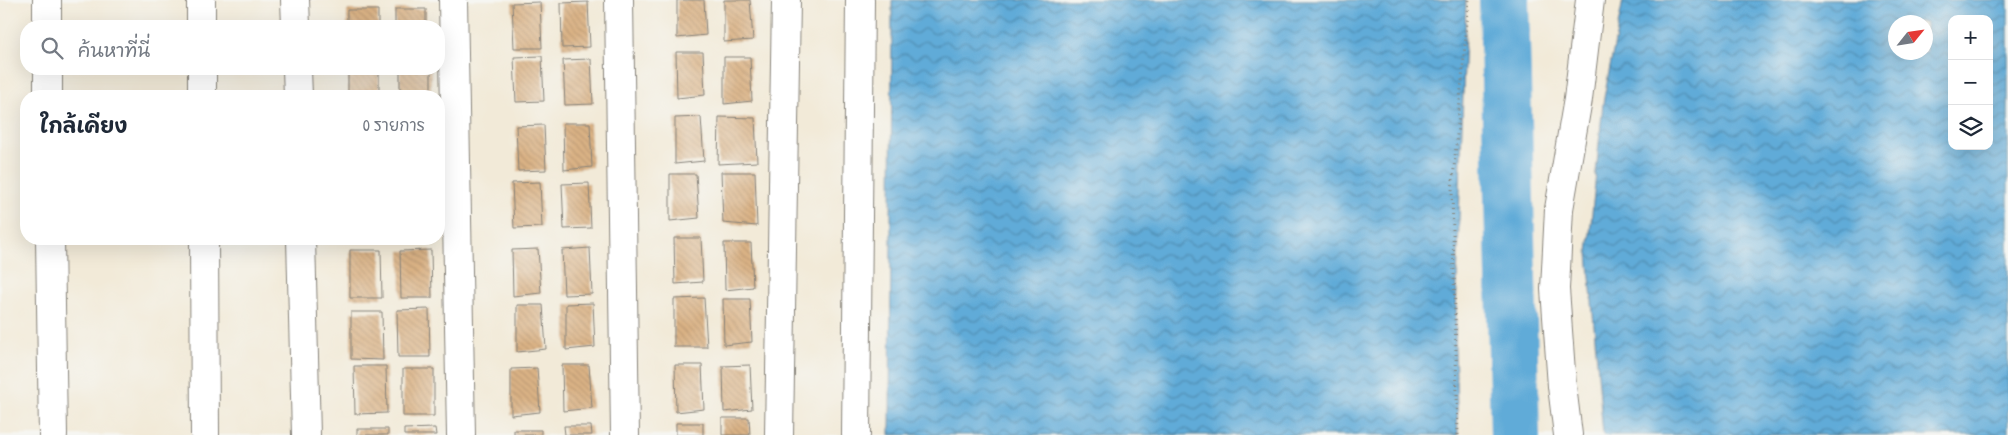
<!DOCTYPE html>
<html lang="th">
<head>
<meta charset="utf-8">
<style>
	body { margin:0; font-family:"Patrick Hand","Playpen Sans Thai",sans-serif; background:#f6f6f7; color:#1f2937 }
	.controls { position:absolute; right:15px; top:15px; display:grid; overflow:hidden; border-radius:10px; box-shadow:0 5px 20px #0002 }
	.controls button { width:45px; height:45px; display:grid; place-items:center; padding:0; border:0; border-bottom:1px solid #e0e1e3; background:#fff; color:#1f2937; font:25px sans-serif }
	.compass { position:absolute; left:1888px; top:15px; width:45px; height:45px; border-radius:50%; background:#fff; box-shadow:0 5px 20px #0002; rotate:60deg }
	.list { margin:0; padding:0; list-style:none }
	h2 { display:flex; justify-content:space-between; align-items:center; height:65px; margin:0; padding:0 20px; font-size:21px }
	h2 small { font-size:16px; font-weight:400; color:#747a83 }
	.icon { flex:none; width:28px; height:28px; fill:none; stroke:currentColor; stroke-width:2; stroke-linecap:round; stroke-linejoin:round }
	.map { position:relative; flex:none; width:2008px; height:435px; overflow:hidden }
	.search { position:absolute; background:#fff; box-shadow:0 5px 20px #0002; left:20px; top:20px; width:425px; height:55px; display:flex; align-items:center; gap:12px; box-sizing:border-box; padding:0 18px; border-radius:20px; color:#747a83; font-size:19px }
	.panel { position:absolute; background:#fff; box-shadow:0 5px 20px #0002; left:20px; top:90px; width:425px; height:155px; border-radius:20px }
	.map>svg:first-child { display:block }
	.water { fill:url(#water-waves); stroke:#3e647a; fill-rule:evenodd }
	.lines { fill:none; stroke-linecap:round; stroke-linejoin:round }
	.river { stroke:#60abd8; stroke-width:50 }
	.building { fill:url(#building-back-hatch) }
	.minor-casing { stroke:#87837a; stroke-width:30 }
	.path { stroke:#87837a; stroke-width:3; stroke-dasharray:1 4; stroke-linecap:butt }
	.minor { stroke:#fff; stroke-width:28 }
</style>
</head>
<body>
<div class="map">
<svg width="2008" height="435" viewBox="0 0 2008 435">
	<defs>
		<pattern id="water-waves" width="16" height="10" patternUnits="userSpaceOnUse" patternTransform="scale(1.25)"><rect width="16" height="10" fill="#60abd8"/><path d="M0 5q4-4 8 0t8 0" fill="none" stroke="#4e8aae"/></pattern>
		<pattern id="building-back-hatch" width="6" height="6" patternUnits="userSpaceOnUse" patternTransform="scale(1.25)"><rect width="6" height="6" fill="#dab285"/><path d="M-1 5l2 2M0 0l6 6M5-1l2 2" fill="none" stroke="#ba9872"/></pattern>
	</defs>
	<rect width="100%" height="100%" fill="#f6f6f2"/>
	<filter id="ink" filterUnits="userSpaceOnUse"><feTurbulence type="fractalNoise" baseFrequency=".02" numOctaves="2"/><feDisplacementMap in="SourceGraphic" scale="10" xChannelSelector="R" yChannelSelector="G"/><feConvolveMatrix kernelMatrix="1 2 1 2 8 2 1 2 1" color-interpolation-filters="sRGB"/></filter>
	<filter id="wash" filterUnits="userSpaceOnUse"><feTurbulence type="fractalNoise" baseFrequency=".0096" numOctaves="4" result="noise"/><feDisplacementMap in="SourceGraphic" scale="20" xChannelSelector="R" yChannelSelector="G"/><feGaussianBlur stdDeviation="1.12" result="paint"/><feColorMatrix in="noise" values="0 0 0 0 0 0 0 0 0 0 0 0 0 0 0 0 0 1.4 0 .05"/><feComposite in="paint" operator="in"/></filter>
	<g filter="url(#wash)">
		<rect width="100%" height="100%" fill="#f2ead8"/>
		<path class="water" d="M 892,0 L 1466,0 L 1455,348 L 1458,435 L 890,435 Z
			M 1623,0 L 2008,0 L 2008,435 L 1603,435 L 1588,253 L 1603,103 ZM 1952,19 L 1989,19 L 1989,146 L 1952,146 ZM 1896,22 L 1926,22 L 1926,52 L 1896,52 Z"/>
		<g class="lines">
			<path class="river" d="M 1504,0 L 1515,435"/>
		</g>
		<g id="blocks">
			<path class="building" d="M 677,0 L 704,0 L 706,35 L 677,38 Z
				M 724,0 L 750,0 L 753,40 L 724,42 Z
				M 540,2 L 542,48 L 514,48 L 512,3 Z
				M 588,2 L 590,47 L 562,48 L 561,3 Z
				M 395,9 L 426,9 L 426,26 L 395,26 Z
				M 347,10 L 378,10 L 378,26 L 347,26 Z
				M 676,52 L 703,52 L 705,95 L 677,98 Z
				M 542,56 L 544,101 L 516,102 L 514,57 Z
				M 724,57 L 750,57 L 752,101 L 724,104 Z
				M 591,59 L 593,104 L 565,105 L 563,60 Z
				M 400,69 L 431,69 L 431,96 L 400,96 Z
				M 348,71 L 379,71 L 379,96 L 348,96 Z
				M 701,117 L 704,161 L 675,164 L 675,118 Z
				M 719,117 L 755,118 L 757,162 L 718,164 Z
				M 563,123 L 590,123 L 592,167 L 564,170 Z
				M 544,125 L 546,170 L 518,171 L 516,126 Z
				M 721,172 L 755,172 L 757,226 L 723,223 Z
				M 670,174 L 696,174 L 699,218 L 670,221 Z
				M 540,182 L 542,227 L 514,228 L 512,183 Z
				M 589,183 L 591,228 L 564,229 L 562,184 Z
				M 674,238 L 701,238 L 703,282 L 675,284 Z
				M 724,243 L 751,243 L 753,287 L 725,290 Z
				M 590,248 L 592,294 L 564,295 L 562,250 Z
				M 538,249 L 541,293 L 513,296 L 512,250 Z
				M 350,250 L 381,250 L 382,298 L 350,298 Z
				M 431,250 L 432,298 L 401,298 L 400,251 Z
				M 704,298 L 707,347 L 674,347 L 674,299 Z
				M 723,299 L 750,299 L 752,342 L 724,345 Z
				M 593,303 L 595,347 L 566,350 L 566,304 Z
				M 517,305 L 543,305 L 546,349 L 517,352 Z
				M 429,309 L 430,357 L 398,357 L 397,310 Z
				M 351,312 L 382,312 L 383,360 L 351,359 Z
				M 562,365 L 589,365 L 592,408 L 563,411 Z
				M 675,365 L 702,365 L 704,409 L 676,412 Z
				M 750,365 L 752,409 L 724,412 L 723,366 Z
				M 354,366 L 386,366 L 387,413 L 355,414 Z
				M 537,368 L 540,412 L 511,415 L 511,369 Z
				M 403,369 L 434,369 L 434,416 L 403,416 Z
				M 722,418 L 749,418 L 750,435 L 722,435 Z
				M 676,423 L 703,423 L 703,435 L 676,435 Z
				M 564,426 L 591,426 L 592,435 L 565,435 Z
				M 435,428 L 436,435 L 404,435 L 404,429 Z
				M 357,429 L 388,429 L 388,435 L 357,435 Z
				M 514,430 L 541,430 L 541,435 L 514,435 Z"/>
		</g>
	</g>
	<g filter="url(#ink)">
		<use href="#blocks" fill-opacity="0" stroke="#87837a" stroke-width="1"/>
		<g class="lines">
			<defs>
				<path id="minor" d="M 47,0 L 47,26
					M 201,0 L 201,26
					M 295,0 L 296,26
					M 453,0 L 461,435
					M 619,0 L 625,435
					M 48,69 L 48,96
					M 202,69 L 202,96
					M 297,69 L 298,96
					M 50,239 L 53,435
					M 204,239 L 205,435
					M 301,239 L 306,435
					M 779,435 L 786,0
					M 856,435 L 860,0
					M 1568,435 L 1562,386 L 1555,289 L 1559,209 L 1578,99 L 1590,0"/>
			</defs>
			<use href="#minor" class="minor-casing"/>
			<path class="path" d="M 1458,435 L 1452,191 L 1469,0"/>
			<use href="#minor" class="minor"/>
		</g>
	</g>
</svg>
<div class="controls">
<button>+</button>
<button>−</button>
<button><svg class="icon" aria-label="layers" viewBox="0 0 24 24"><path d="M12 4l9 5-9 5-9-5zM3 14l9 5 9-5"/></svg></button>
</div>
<svg class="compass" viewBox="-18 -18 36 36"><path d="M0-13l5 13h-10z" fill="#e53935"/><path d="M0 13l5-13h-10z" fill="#747a83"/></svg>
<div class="search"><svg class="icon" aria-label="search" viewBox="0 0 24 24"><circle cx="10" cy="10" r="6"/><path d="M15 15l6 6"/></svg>ค้นหาที่นี่</div>
<section class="panel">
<h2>ใกล้เคียง<small>0 รายการ</small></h2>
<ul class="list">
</ul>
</section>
</div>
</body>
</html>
